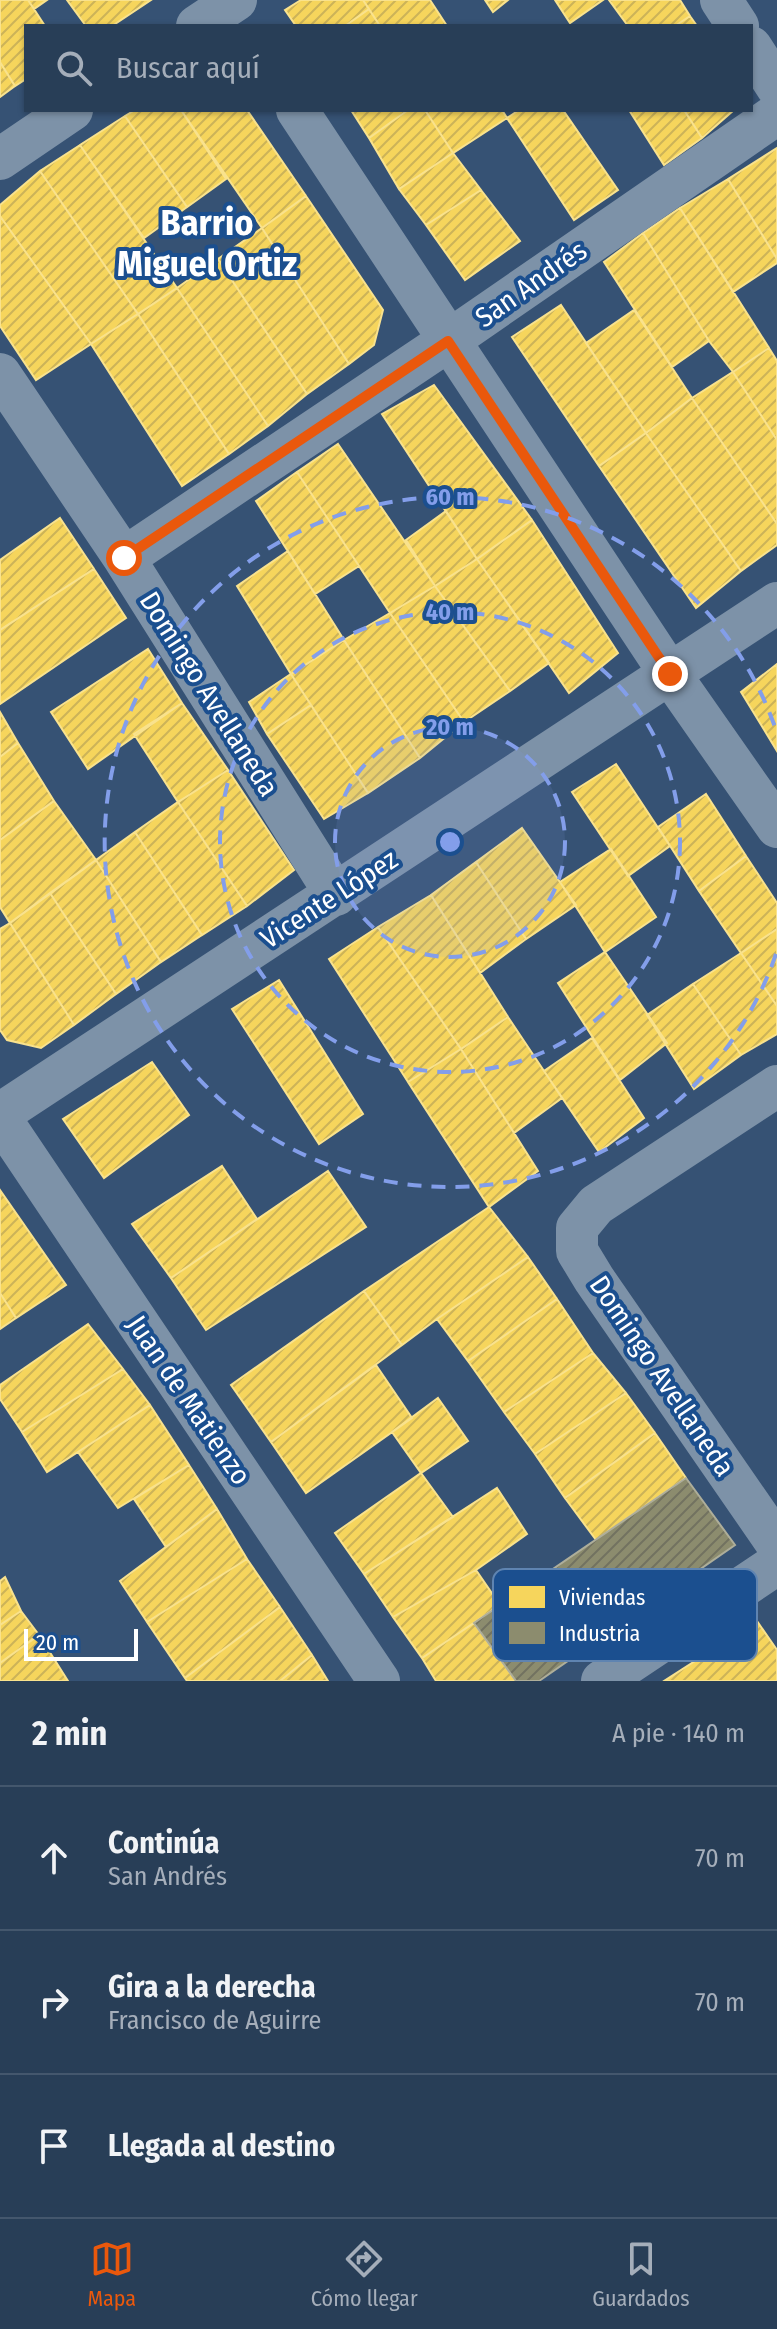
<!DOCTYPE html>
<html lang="es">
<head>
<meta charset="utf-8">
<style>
	body { margin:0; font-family:"Fira Sans Condensed",sans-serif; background:#30455d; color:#f1f3f6 }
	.scale { position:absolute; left:24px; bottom:20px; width:114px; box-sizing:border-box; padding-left:8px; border:4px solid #fff; border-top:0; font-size:22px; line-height:28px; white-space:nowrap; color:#fff; -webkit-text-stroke:6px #1b4f8f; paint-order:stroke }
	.stop { position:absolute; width:24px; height:24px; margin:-18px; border:6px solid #ea580c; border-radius:50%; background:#fff }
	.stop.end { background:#ea580c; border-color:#fff; box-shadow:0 2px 8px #0008 }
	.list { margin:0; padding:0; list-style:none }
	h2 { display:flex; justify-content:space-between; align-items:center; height:104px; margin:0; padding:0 32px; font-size:34px }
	h2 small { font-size:26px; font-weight:400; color:#a5aeba }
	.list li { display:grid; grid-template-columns:52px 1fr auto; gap:24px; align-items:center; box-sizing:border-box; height:144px; padding:0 32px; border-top:2px solid #44576d }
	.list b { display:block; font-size:30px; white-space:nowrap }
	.list p { margin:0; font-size:26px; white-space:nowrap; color:#a5aeba }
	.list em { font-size:26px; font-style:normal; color:#a5aeba }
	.icon { flex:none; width:44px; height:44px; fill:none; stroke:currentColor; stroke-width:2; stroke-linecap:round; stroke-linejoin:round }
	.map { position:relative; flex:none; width:777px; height:1681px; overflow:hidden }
	.search { position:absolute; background:#283e57; box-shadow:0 2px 6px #0004; left:24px; right:24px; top:24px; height:88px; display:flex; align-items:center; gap:20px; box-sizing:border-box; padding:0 28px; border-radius:0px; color:#a5aeba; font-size:30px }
	.sheet { height:536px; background:#283e57 }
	nav { display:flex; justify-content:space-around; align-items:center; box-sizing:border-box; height:112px; border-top:2px solid #44576d; background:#283e57; font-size:22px; color:#a5aeba }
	nav a { display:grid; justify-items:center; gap:4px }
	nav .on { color:#ea580c }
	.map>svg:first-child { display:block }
	.homes { fill:url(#homes-hatch); stroke:#f9e28d; stroke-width:2 }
	.industry { fill:url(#industry-hatch); stroke:#aeae9a; stroke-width:2 }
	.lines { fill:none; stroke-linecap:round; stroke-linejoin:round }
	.street { stroke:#7d92a8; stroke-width:42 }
	.route { stroke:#ea580c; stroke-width:10 }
	.ring { fill:none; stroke:#839eea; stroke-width:4; stroke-dasharray:14 10 }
	.labels { text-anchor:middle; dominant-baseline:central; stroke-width:8; stroke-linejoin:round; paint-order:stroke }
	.street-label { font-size:28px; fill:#fff; stroke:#1b4f8f }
	.district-label { font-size:36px; font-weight:bold; fill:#fff; stroke:#1b4f8f }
	.key { fill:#1b4f8f; stroke:#5f84b1; stroke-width:2 }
	.key-label { font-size:22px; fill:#fff }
	.centre { fill:#839eea; stroke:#1b4f8f; stroke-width:4 }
	.ring-label { font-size:24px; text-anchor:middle; font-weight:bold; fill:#839eea; stroke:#1b4f8f; stroke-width:8; stroke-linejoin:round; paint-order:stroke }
</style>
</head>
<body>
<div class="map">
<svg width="777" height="1681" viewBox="0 0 777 1681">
	<defs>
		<pattern id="homes-hatch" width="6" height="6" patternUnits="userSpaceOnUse" patternTransform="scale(2)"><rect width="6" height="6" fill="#f6d55c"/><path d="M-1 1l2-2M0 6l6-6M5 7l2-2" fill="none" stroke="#ccb358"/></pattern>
		<pattern id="industry-hatch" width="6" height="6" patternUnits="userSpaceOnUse" patternTransform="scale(2)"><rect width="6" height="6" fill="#8c8c6e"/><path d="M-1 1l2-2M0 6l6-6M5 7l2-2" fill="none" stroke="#727260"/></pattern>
	</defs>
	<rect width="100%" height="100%" fill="#365274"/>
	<path class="homes" d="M 0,0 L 28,0 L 45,26 L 26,26 L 26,79 L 15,86 L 0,62 Z
		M 28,0 L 47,0 L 34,9 Z
		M 67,0 L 151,0 L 112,26 L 86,26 Z
		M 301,0 L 363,0 L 369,9 L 345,26 L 296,26 L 285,10 Z
		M 363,0 L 430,0 L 447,26 L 380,26 Z
		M 485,0 L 508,0 L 493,12 Z
		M 555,0 L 603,0 L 570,23 Z
		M 609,0 L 680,0 L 690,16 L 675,26 L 628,26 Z
		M 369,9 L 380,26 L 345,26 Z
		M 690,16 L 697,26 L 675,26 Z
		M 0,62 L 15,86 L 0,97 Z
		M 135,110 L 181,110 L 226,179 L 187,207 L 125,116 Z
		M 181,110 L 247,110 L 306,196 L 262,228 Z
		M 351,110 L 408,110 L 369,138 Z
		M 408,110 L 425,110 L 453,153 L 399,189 L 369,138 Z
		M 425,110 L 502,110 L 507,118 L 453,153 Z
		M 519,110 L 563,110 L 618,190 L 574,220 L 507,118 Z
		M 629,110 L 684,110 L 702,138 L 664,165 Z
		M 684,110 L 734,110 L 702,138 Z
		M 125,116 L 187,207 L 144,238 L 80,145 Z
		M 80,145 L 177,288 L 138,314 L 40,171 Z
		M 777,148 L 777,259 L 728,179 Z
		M 453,153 L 481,190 L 426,225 L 399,189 Z
		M 40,171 L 138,314 L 91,344 L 0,216 L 0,205 Z
		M 728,179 L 777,259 L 777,263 L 733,292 L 680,208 Z
		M 481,190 L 520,241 L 465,280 L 426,225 Z
		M 306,196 L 383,310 L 374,345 L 349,364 L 262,228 Z
		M 680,208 L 769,348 L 733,372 L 709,341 L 643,233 Z
		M 0,216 L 91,344 L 36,380 L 0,326 Z
		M 262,228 L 349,364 L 307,394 L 218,259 Z
		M 643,233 L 709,341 L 672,367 L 604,262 Z
		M 218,259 L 307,394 L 268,426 L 177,288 Z
		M 177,288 L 268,426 L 229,454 L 138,314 Z
		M 561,305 L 646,433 L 599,466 L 512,337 Z
		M 634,310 L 692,398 L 646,433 L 586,343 Z
		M 138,314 L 229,454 L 182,486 L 91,344 Z
		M 769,348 L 777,361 L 777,440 L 733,372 Z
		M 733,372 L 777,440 L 777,524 L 692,398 Z
		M 434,385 L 532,520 L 477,559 L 382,414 Z
		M 692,398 L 777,524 L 777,545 L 741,571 L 646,433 Z
		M 646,433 L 741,571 L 696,608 L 599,466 Z
		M 338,444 L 435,586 L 390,613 L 297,472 Z
		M 297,472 L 359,566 L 315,594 L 256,501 Z
		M 446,511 L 477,559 L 435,586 L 406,540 Z
		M 60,518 L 94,569 L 0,630 L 0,560 Z
		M 532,520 L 618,653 L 569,693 L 477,559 Z
		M 288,551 L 344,640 L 291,674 L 237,586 Z
		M 477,559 L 549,663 L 510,691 L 435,586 Z
		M 94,569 L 126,618 L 0,704 L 0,630 Z
		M 435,586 L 510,691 L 464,722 L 390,613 Z
		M 390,613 L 464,722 L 420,758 L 344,640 Z
		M 344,640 L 420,758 L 368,793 L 291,674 Z
		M 148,649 L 182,703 L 88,769 L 51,712 Z
		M 777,664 L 777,751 L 741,692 Z
		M 291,674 L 311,705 L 267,734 L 249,702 Z
		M 182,703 L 228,770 L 178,802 L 134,734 Z
		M 311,705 L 368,793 L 324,819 L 267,734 Z
		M 0,712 L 18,743 L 0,757 Z
		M 18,743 L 54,801 L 0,840 L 0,757 Z
		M 616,764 L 670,846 L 628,876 L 572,792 Z
		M 228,770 L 294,870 L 247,906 L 178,802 Z
		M 706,794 L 746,856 L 699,891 L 658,827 Z
		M 54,801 L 96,860 L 10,923 L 0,907 L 0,840 Z
		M 178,802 L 247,906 L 202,935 L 135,832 Z
		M 522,828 L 576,905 L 526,939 L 476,862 Z
		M 135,832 L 202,935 L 161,962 L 96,860 Z
		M 611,849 L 656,917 L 605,952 L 560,882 Z
		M 746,856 L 777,903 L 777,929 L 741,953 L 699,891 Z
		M 96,860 L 161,962 L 116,994 L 50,893 Z
		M 476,862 L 526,939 L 480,973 L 431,895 Z
		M 50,893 L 116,994 L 74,1025 L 10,923 Z
		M 431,895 L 508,1017 L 461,1049 L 378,927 Z
		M 10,923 L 74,1025 L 41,1048 L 7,1040 L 0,1030 L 0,929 Z
		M 378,927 L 461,1049 L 408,1082 L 329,959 Z
		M 777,929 L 777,1006 L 741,953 Z
		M 605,952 L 667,1043 L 620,1080 L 558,983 Z
		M 741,953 L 777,1006 L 777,1034 L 741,1055 L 693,984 Z
		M 279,980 L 363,1114 L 319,1144 L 232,1009 Z
		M 693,984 L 741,1055 L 694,1089 L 647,1015 Z
		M 508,1017 L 562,1098 L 514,1133 L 461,1049 Z
		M 592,1038 L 644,1118 L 599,1152 L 544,1071 Z
		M 461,1049 L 538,1171 L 489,1207 L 408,1082 Z
		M 152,1062 L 189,1115 L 104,1178 L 63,1119 Z
		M 222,1166 L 257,1219 L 171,1278 L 132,1224 Z
		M 328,1171 L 366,1227 L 206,1330 L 171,1278 Z
		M 0,1190 L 66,1285 L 16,1318 L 0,1293 Z
		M 489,1207 L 528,1257 L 437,1319 L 402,1345 L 364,1291 Z
		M 528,1257 L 557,1299 L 468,1361 L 437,1319 Z
		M 364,1291 L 402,1345 L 271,1442 L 231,1385 Z
		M 0,1293 L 16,1318 L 0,1329 Z
		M 557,1299 L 593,1353 L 504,1412 L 468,1361 Z
		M 88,1324 L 123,1369 L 22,1432 L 0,1399 L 0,1385 Z
		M 593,1353 L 626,1393 L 535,1454 L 504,1412 Z
		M 376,1365 L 412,1418 L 306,1493 L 271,1442 Z
		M 123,1369 L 150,1405 L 47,1472 L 22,1432 Z
		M 626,1393 L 655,1433 L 565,1498 L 535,1454 Z
		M 438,1398 L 468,1441 L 421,1473 L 392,1432 Z
		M 150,1405 L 189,1465 L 118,1508 L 78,1452 Z
		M 655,1433 L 686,1478 L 596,1540 L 565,1498 Z
		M 189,1465 L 217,1509 L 166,1547 L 134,1499 Z
		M 421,1473 L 453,1517 L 364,1574 L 335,1533 Z
		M 497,1488 L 527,1534 L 476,1570 L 393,1617 L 364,1574 Z
		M 217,1509 L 247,1559 L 147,1622 L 120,1581 Z
		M 247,1559 L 280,1607 L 185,1678 L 147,1622 Z
		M 476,1570 L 500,1605 L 422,1658 L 393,1617 Z
		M 5,1577 L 21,1611 L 0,1625 L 0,1581 Z
		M 280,1607 L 312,1655 L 280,1681 L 187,1681 L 185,1678 Z
		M 21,1611 L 39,1635 L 0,1663 L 0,1625 Z
		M 757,1621 L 777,1650 L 777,1681 L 664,1681 Z
		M 474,1623 L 516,1681 L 436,1681 L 422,1658 Z
		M 39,1635 L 68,1681 L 0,1681 L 0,1663 Z
		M 312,1655 L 328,1681 L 280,1681 Z"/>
	<path class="industry" d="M 686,1478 L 735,1545 L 539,1681 L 516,1681 L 474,1623 Z"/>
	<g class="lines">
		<path class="street" d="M 721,0 L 738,26
			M 197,26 L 236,0
			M 751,47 L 777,87
			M 297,110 L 670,674 L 777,827
			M 0,159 L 72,110
			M 0,374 L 124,558 L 336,895
			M 124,558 L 448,341 L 777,114
			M 777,1086 L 596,1205 L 577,1228 L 577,1251 L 594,1279 L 777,1544
			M 0,1114 L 777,603
			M 0,1118 L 379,1681
			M 602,1681 L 777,1564"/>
	</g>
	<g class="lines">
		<path class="route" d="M 124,558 L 448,341 L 670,674"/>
	</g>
	<circle cx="450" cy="842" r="115" fill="#839eea" fill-opacity=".12"/>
	<g class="ring">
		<circle cx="450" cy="842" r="115"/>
		<circle cx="450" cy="842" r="230"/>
		<path d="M776 954A345 345 0 1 1 776 730"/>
	</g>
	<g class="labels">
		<g class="street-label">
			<text transform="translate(531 284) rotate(-35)">San Andrés</text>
			<text transform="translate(209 694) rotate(58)">Domingo Avellaneda</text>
			<text transform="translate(329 899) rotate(-33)">Vicente López</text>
			<text transform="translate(662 1376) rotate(56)">Domingo Avellaneda</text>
			<text transform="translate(189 1400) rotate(56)">Juan de Matienzo</text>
		</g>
		<g class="district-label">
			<text x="207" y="223">Barrio<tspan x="207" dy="41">Miguel Ortiz</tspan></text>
		</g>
	</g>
	<rect x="493" y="1569" width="264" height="92" rx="12" class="key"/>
	<rect x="509" y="1586" width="36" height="22" fill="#f6d55c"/>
	<rect x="509" y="1622" width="36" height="22" fill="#8c8c6e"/>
	<g class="key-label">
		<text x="559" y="1605">Viviendas</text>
		<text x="559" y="1641">Industria</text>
	</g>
	<circle cx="450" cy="842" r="12" class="centre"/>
	<g class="ring-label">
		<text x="450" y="505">60 m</text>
		<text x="450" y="620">40 m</text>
		<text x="450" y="735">20 m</text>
	</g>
</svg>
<div class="scale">20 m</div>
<div class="stop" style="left:124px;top:558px"></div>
<div class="stop end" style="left:670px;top:674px"></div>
<div class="search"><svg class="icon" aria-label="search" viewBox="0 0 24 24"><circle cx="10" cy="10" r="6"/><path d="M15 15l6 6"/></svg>Buscar aquí</div>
</div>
<section class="sheet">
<h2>2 min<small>A pie · 140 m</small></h2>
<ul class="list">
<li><svg class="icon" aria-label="ahead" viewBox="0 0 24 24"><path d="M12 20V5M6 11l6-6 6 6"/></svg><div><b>Continúa</b><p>San Andrés</p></div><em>70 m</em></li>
<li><svg class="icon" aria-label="right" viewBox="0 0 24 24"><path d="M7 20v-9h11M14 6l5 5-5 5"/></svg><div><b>Gira a la derecha</b><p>Francisco de Aguirre</p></div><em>70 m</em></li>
<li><svg class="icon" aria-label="arrive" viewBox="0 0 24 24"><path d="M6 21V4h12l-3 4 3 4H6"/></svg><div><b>Llegada al destino</b></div></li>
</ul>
</section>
<nav>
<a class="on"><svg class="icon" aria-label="map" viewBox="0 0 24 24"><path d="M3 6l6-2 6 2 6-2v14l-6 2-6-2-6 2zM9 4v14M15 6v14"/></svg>Mapa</a>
<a><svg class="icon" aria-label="directions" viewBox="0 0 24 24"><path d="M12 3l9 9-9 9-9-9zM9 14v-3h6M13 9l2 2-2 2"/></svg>Cómo llegar</a>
<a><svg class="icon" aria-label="saved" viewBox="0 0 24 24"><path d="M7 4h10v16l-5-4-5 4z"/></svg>Guardados</a>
</nav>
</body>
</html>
